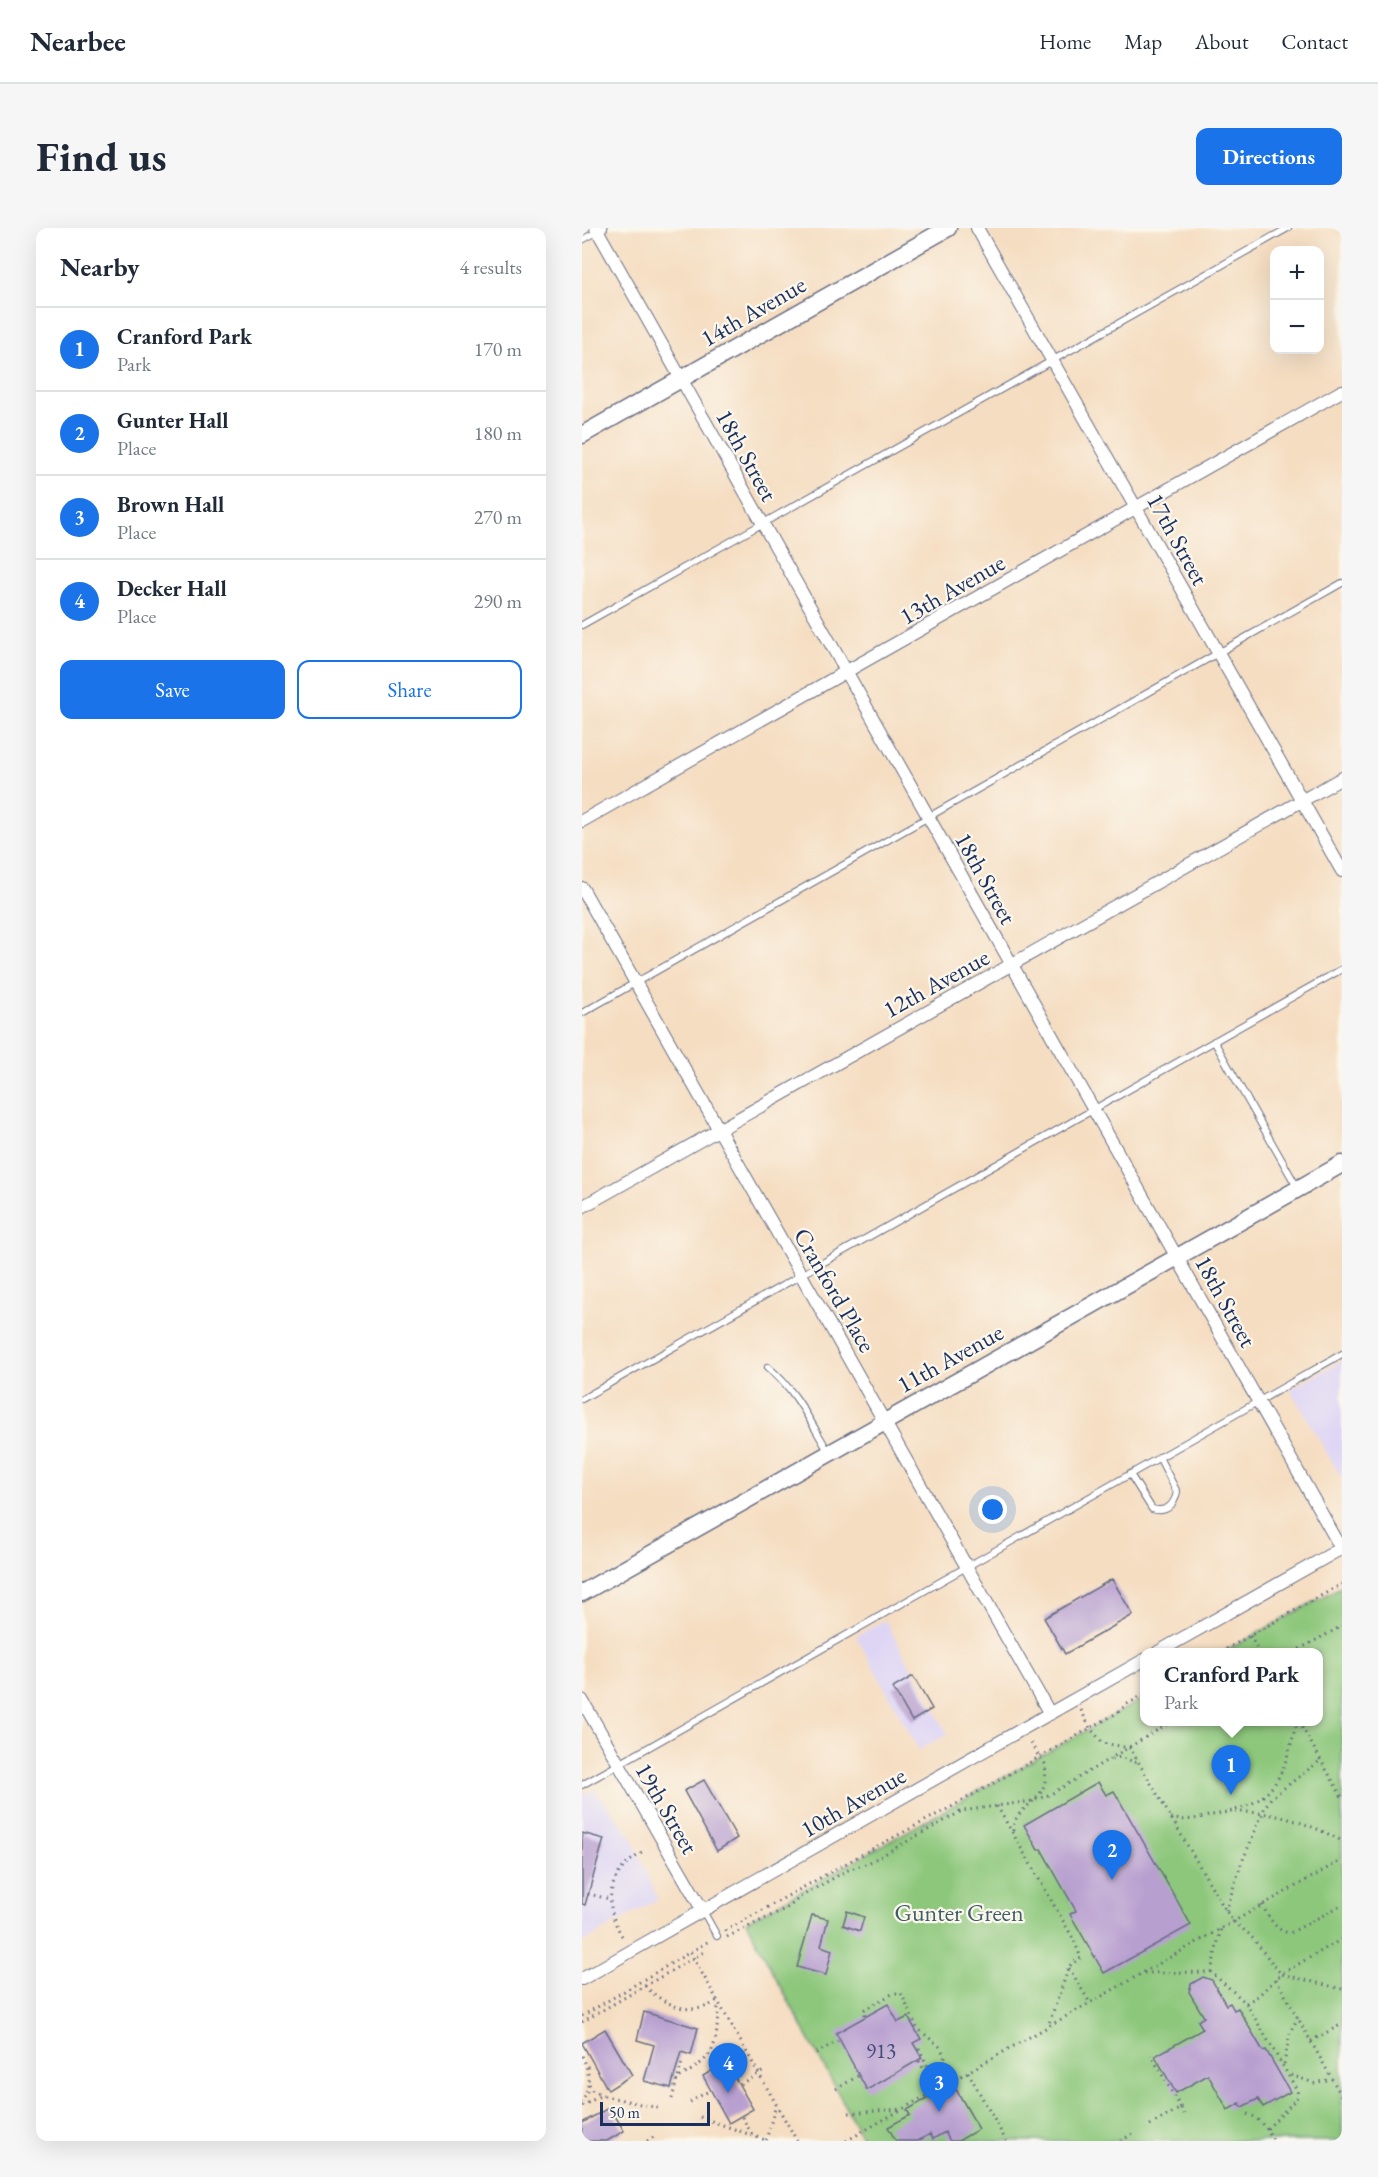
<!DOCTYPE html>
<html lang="en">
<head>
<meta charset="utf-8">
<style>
	body { margin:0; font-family:"EB Garamond",serif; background:#f6f6f7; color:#1f2937 }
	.controls { position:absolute; right:18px; top:18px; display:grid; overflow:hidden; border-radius:12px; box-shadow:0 6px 24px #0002 }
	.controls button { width:54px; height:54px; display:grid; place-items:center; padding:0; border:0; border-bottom:2px solid #e0e1e3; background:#fff; color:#1f2937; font:30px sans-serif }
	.scale { position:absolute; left:18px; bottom:15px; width:110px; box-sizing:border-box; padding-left:6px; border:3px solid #1b2f5e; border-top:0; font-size:16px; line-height:21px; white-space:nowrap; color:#1b2f5e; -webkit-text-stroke:4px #fbf7ec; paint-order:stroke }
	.you { position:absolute; left:411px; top:1282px; width:21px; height:21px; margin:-15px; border:4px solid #fff; border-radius:50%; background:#1a73e8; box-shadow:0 0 0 9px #1a73e833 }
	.badge { display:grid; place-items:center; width:39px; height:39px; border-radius:50%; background:#1a73e8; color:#fff; font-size:20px; font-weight:700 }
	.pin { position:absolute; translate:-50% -50px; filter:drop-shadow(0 2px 3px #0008) }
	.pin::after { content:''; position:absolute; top:32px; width:21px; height:18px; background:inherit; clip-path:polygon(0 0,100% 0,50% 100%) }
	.popup { position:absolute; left:558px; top:1420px; width:183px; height:78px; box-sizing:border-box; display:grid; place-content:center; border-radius:12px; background:#fff; filter:drop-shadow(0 2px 4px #0005); font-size:20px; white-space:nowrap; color:#747a83 }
	.popup b { font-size:22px; color:#1f2937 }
	.popup::after { content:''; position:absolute; left:50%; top:100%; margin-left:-12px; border:12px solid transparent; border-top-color:#fff }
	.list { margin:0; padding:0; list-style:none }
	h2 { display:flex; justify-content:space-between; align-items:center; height:78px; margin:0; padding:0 24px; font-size:26px }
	h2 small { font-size:20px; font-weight:400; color:#747a83 }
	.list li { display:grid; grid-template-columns:39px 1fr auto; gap:18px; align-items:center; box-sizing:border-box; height:84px; padding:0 24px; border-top:2px solid #e0e1e3 }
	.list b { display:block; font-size:22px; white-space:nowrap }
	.list p { margin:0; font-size:20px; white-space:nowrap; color:#747a83 }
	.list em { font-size:20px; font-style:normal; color:#747a83 }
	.actions { display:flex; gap:12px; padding:18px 24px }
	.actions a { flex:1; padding:14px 0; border:2px solid #1a73e8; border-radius:12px; text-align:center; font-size:21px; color:#1a73e8 }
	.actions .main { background:#1a73e8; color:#fff }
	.map { position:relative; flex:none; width:760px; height:1913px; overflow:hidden; border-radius:12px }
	header { display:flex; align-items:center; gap:36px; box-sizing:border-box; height:84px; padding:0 30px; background:#fff; border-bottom:2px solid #e0e1e3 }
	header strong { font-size:28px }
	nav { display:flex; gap:33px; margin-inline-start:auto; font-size:21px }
	.intro { display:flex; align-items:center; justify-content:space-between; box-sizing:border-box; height:144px; padding:0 36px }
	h1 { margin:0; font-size:42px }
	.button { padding:15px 27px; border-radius:12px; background:#1a73e8; color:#fff; font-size:21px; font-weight:700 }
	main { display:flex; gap:36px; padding:0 36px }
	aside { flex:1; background:#fff; border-radius:12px; box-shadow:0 6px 24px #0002 }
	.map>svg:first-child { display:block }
	.built { fill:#ded5f5 }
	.green { fill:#8dc77c; stroke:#547b6d; stroke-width:1.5 }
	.building { fill:#b79fd0 }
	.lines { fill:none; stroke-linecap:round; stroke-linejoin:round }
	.lane-casing { stroke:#676c81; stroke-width:8 }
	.street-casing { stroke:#676c81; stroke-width:14 }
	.secondary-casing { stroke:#676c81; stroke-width:19 }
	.path { stroke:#676c81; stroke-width:3; stroke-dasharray:1.5 4.5; stroke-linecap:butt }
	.lane { stroke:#fff; stroke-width:6 }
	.street { stroke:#fff; stroke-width:12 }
	.secondary { stroke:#fff; stroke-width:16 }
	.labels { text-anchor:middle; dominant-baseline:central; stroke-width:4.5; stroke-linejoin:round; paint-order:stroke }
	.number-label { font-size:21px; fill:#424b7a }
	.street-label { font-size:24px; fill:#1b2f5e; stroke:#fbf7ec }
	.park-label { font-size:24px; fill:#3d5d67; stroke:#fbf7ec }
</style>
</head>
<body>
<header>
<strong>Nearbee</strong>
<nav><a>Home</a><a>Map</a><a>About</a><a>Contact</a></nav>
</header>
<div class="intro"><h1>Find us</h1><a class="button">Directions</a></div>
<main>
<aside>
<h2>Nearby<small>4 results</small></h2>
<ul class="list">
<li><span class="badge">1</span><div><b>Cranford Park</b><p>Park</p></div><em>170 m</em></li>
<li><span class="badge">2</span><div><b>Gunter Hall</b><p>Place</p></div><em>180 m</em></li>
<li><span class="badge">3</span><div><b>Brown Hall</b><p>Place</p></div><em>270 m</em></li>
<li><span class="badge">4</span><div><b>Decker Hall</b><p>Place</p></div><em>290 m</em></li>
</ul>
<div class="actions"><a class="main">Save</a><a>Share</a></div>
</aside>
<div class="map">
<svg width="760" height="1913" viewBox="0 0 760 1913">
	<rect width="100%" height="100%" fill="#fbf7ec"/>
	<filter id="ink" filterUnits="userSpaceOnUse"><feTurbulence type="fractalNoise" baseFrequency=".0167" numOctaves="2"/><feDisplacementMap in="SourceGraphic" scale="12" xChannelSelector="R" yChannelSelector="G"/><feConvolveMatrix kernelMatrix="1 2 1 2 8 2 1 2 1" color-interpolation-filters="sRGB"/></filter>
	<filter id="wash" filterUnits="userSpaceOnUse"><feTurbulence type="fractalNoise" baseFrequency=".008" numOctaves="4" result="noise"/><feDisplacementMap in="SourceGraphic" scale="24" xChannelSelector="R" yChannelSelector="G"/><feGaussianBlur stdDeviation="1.35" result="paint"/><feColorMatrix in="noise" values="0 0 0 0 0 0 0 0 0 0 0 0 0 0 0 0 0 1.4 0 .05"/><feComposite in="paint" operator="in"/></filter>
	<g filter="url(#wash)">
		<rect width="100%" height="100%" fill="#f5ddc1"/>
		<path class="built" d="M 760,1133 L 760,1251 L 708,1161 Z
			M 303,1392 L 366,1506 L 337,1522 L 274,1408 Z
			M 12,1561 L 49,1607 L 76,1671 L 0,1715 L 0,1568 Z"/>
		<path class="green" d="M 760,1358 L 760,1913 L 282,1913 L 164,1694 L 562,1470 L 562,1494 L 736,1494 L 736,1424 L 642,1424 Z"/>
		<g id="blocks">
			<path class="building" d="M 530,1351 L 551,1387 L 483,1426 L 462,1390 Z
				M 331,1448 L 350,1481 L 330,1493 L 311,1460 Z
				M 122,1552 L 155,1610 L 135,1623 L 102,1563 Z
				M 516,1554 L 524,1567 L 532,1563 L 609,1697 L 522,1745 L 488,1686 L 494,1683 L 459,1621 L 456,1622 L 442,1597 Z
				M 0,1605 L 22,1611 L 3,1677 L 0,1676 Z
				M 265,1683 L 282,1689 L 278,1703 L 261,1697 Z
				M 230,1687 L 246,1691 L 239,1718 L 250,1722 L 244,1747 L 215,1739 Z
				M 621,1749 L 630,1752 L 644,1777 L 648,1775 L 652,1782 L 656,1780 L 681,1823 L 684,1822 L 708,1864 L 681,1879 L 676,1871 L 660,1879 L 658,1875 L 646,1882 L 626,1847 L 594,1865 L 573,1828 L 621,1801 L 616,1793 L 622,1789 L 607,1764 L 609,1756 Z
				M 306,1776 L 316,1794 L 326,1789 L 339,1811 L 331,1815 L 340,1830 L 285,1862 L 254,1805 Z
				M 62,1784 L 116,1800 L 109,1827 L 99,1824 L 89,1860 L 62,1853 L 72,1817 L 55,1812 Z
				M 23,1801 L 50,1847 L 26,1862 L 0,1815 Z
				M 139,1837 L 143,1844 L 148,1841 L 171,1881 L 147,1895 L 121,1848 Z
				M 371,1856 L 397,1901 L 376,1913 L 368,1913 L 363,1904 L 351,1911 L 348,1906 L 336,1913 L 314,1913 L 306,1899 L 328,1887 L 325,1882 Z
				M 28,1879 L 42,1903 L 25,1913 L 0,1913 L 0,1895 Z"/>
		</g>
	</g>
	<g filter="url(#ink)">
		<use href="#blocks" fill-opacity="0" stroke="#676c81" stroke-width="1.5"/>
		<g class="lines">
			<defs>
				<path id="lane" d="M 0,12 L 22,0
					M 0,397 L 706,0
					M 0,785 L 760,355
					M 632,813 L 715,959
					M 186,1139 C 213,1161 228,1193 246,1223
					M 0,1171 L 760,741
					M 548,1246 L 570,1281 C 584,1285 592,1278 595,1264 L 577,1229
					M 0,1557 L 760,1126
					M 121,1683 L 135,1708"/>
				<path id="street" d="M 14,0 L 759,1320
					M 395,0 L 760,643
					M 0,593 L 760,163
					M 0,660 L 468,1486
					M 0,979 L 760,550
					M 576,1424 L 760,1320
					M 0,1472 L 121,1683
					M 0,1751 L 562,1432"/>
				<path id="secondary" d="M 0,207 L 366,0
					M 0,1365 L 760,936"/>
			</defs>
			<use href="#lane" class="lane-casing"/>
			<use href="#street" class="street-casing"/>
			<use href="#secondary" class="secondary-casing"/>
			<path class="path" d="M 668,1408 L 677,1424
				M 639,1424 L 760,1356
				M 712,1424 L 760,1398
				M 499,1482 L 508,1500 L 521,1515 L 548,1520 L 644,1683 L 651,1693 L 668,1707 L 699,1746 L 760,1761
				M 717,1494 L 760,1569
				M 530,1531 L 538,1529 L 556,1535
				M 415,1578 L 492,1712 L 499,1730 L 489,1736 L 486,1742 L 466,1798
				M 653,1584 C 692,1583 726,1595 760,1613
				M 589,1590 C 601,1594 618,1590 630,1587 C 694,1577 700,1551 715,1494
				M 431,1603 C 431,1582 454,1577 461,1560 C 464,1553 464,1544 463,1536 L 457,1529 L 447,1512
				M 6,1666 L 28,1671
				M 680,1677 C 687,1689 693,1703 708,1705 L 760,1677
				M 644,1683 L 658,1639 L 683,1579 L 689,1570 L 739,1532
				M 143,1703 L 288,1622 L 371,1578 L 535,1485 L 545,1476 L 562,1467
				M 40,1708 C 20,1675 26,1644 60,1625
				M 145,1709 L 207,1679 L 218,1669 L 266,1642 L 286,1635 L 380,1583 L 450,1573 L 469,1566 L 589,1494
				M 108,1724 L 215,1913
				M 487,1740 L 508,1775
				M 629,1744 L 639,1700
				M 562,1745 L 629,1744 L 664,1775 L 715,1862 L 716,1867 L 714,1871 L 685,1901 L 692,1913
				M 694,1751 L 760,1869
				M 63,1758 C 82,1777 110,1790 135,1773
				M 664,1775 L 676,1768 L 699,1746 L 760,1711
				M 283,1787 L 281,1783 L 283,1781 L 312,1765 L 319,1765 L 335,1800 L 357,1818 L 363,1828 L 361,1836 L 348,1846
				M 0,1788 L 127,1713
				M 0,1794 L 122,1724
				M 729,1813 L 760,1796
				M 337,1820 L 348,1844
				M 234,1825 L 256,1813
				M 0,1828 C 8,1843 9,1860 0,1874
				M 337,1833 L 353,1862
				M 702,1836 L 708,1804 L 716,1790
				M 6,1839 L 11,1838
				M 386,1844 L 424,1913
				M 709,1847 L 732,1855 L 750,1851
				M 96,1849 L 100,1834
				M 7,1856 L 10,1862 L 21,1867
				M 158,1856 L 184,1842
				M 254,1861 L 276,1848
				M 90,1871 L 95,1851 C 134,1828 135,1821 136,1777
				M 108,1874 L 125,1864
				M 0,1878 L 16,1869 L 23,1868 L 76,1880
				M 599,1880 L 602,1886
				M 267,1885 L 320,1881
				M 665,1886 L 673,1889 L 685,1901
				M 118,1889 L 186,1913
				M 160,1889 L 171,1908
				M 568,1897 L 599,1880 L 569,1827
				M 184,1912 L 194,1877
				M 65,1913 L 75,1907
				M 264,1913 L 760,1632
				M 539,1913 L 552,1905"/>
			<use href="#lane" class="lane"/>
			<use href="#street" class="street"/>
			<use href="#secondary" class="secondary"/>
		</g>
	</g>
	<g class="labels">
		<g class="number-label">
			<text x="299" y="1822">913</text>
		</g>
		<g class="street-label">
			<text transform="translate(171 83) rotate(-30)">14th Avenue</text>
			<text transform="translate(165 227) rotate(61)">18th Street</text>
			<text transform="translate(596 311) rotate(61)">17th Street</text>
			<text transform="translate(370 361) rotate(-30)">13th Avenue</text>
			<text transform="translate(404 650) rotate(61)">18th Street</text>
			<text transform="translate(354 755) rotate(-29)">12th Avenue</text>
			<text transform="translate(253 1062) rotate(60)">Cranford Place</text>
			<text transform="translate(644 1073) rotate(61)">18th Street</text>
			<text transform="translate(368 1130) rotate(-29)">11th Avenue</text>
			<text transform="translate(271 1574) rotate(-30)">10th Avenue</text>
			<text transform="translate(85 1580) rotate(60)">19th Street</text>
		</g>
		<g class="park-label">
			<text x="377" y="1684">Gunter Green</text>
		</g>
	</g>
</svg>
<div class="controls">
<button>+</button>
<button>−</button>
</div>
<div class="scale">50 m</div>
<div class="you"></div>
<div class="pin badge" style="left:649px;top:1567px">1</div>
<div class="popup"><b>Cranford Park</b>Park</div>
<div class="pin badge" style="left:530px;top:1652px">2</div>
<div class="pin badge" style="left:357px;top:1884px">3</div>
<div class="pin badge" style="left:146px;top:1865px">4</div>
</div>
</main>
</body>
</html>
